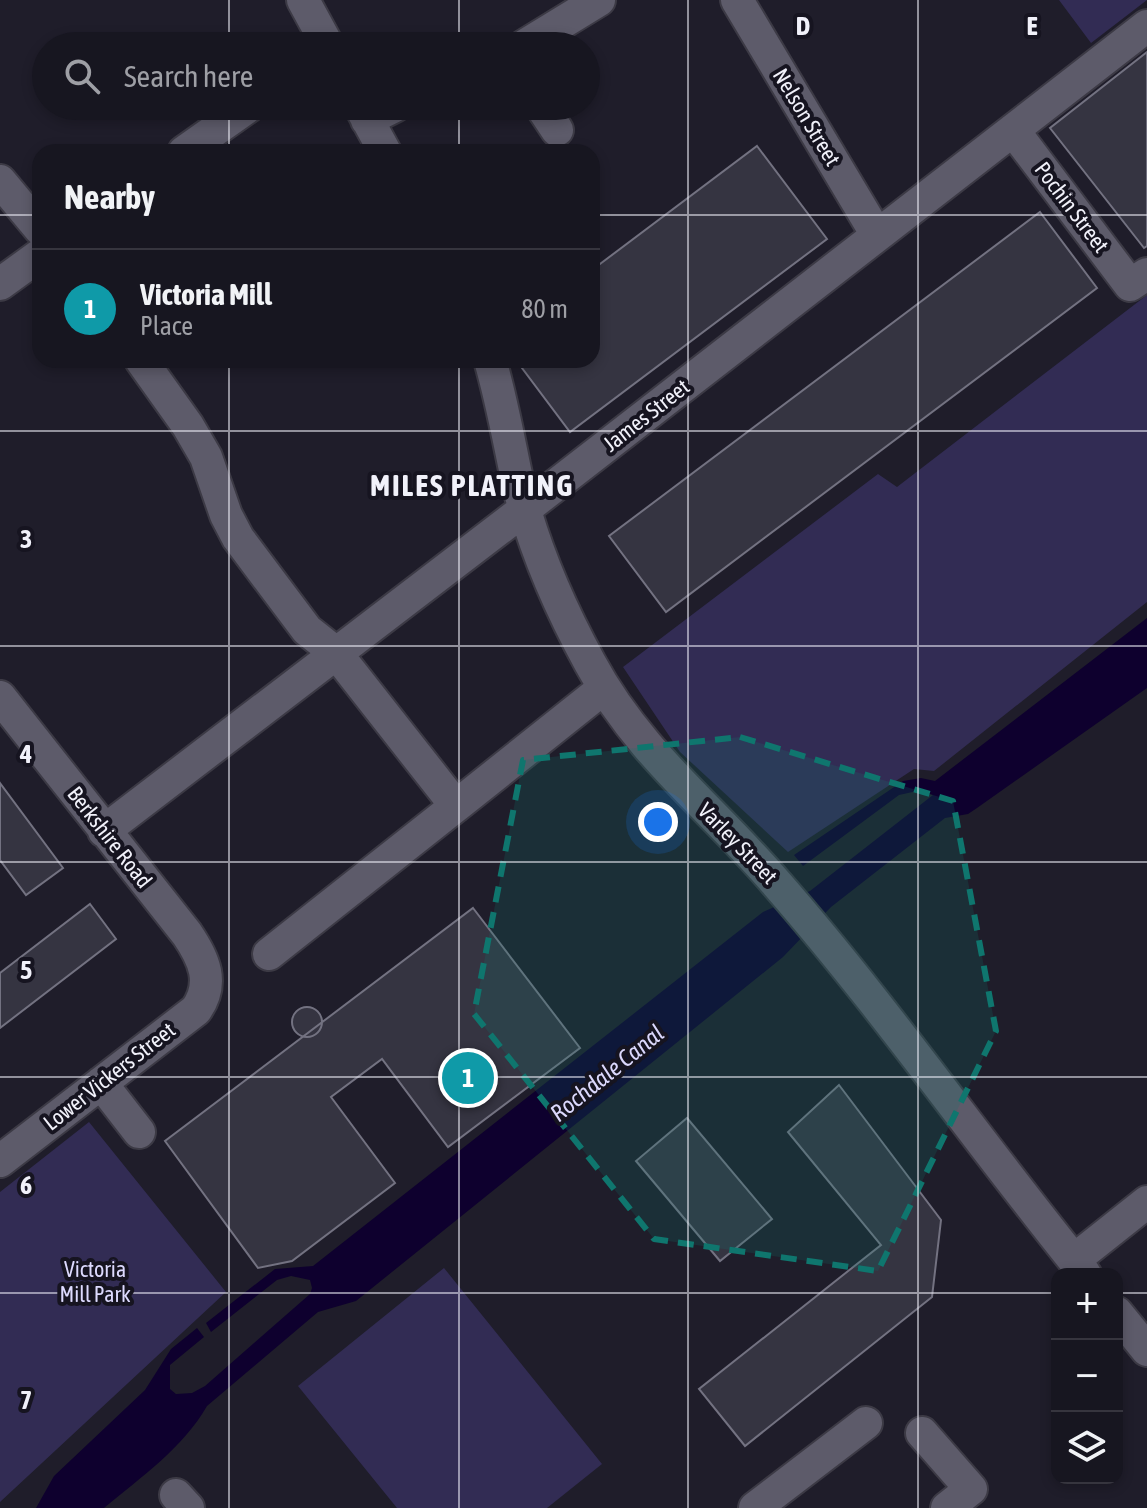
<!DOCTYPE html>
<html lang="en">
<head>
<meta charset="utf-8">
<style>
	body { margin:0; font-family:"Asap Condensed",sans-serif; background:#24232d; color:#f1f3f6 }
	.controls { position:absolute; right:24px; bottom:24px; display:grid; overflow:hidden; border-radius:16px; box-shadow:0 4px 12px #0003 }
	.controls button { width:72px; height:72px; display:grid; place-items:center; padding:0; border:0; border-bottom:2px solid #36353e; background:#171620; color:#f1f3f6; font:40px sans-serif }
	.you { position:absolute; left:658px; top:822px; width:28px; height:28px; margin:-20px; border:6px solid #fff; border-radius:50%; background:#1a73e8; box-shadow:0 0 0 12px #1a73e833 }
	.badge { display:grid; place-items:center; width:52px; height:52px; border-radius:50%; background:#e8ab37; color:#fff; font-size:26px; font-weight:700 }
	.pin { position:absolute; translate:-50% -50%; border:4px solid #fff; box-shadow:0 2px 8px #0006 }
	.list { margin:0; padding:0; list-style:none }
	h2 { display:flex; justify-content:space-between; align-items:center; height:104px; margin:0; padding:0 32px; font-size:34px }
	h2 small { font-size:26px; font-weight:400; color:#9e9fa5 }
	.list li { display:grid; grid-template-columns:52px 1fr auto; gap:24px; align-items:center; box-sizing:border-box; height:120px; padding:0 32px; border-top:2px solid #36353e }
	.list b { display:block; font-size:30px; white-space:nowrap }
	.list p { margin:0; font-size:26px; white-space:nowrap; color:#9e9fa5 }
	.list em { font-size:26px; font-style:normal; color:#9e9fa5 }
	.icon { flex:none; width:44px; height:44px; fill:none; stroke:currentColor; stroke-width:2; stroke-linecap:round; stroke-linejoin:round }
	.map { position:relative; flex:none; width:1147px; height:1508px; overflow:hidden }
	.search { position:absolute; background:#171620; box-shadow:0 4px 12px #0003; left:32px; top:32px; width:568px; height:88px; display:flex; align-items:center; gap:20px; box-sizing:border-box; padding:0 28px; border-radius:44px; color:#9e9fa5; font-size:30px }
	.panel { position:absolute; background:#171620; box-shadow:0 4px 12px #0003; left:32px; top:144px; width:568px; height:224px; border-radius:24px }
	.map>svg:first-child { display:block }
	.green { fill:#322c54 }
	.water { fill:#0e002e }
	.building { fill:#353441; stroke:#737281; stroke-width:2 }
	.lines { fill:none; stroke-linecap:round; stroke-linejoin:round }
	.minor-casing { stroke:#3c3a45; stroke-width:36 }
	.minor { stroke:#5d5b6a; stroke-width:32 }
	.marked { fill:#0f766e; fill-opacity:0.2; stroke:#0f766e; stroke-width:6; stroke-dasharray:16 10; stroke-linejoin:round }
	.grid { fill:none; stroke:#f1f1fa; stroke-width:2; stroke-opacity:0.55 }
	.labels { text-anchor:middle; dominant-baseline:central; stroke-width:8; stroke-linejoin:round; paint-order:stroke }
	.street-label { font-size:22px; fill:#f1f1fa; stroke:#161420 }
	.park-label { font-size:22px; fill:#dddafe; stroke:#161420 }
	.water-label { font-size:24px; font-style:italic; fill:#dbd8fc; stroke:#161420 }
	.district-label { font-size:30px; font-weight:bold; letter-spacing:2px; fill:#f1f1fa; stroke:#161420 }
	.grid-label { font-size:26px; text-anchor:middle; font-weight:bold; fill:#f1f1fa; stroke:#161420; stroke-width:8; stroke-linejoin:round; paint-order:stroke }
</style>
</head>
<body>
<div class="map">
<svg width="1147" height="1508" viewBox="0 0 1147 1508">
	<rect width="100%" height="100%" fill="#1f1d2a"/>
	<path class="green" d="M 1059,0 L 1147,0 L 1091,43 Z
		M 1147,295 L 1147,602 L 934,771 L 914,769 L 788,852 L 680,752 L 623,667 L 878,474 L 897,487 Z
		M 89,1122 L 226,1292 L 0,1502 L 0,1192 Z
		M 444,1268 L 602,1464 L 547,1508 L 397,1508 L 298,1386 Z"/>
	<path class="water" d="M 1147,618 L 1147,688 L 977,808 L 968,814 L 945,818 L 831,907 L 783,957 L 356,1301 L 318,1312 L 207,1406 C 183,1448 141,1477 104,1508 L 36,1508 L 54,1476 L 145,1390 L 171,1349 L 197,1328 L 204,1337 L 170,1365 L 170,1389 L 176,1394 L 192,1393 L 205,1386 L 310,1294 L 312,1288 L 310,1280 L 291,1276 L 277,1280 L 211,1332 L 206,1323 L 275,1269 L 313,1266 L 763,912 L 810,891 L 933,795 L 917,791 L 899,795 L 803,866 L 794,855 L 903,781 L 921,778 L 935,781 Z"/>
	<path class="building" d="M 1147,52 L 1147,246 L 1144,248 L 1050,128 Z
		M 757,146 L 827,239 L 570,432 L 516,360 L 592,360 L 592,270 Z
		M 1040,212 L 1097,288 L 666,612 L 609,536 Z
		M 0,783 L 63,868 L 26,895 L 0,860 Z
		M 90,904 L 116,939 L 0,1028 L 0,973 Z
		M 473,908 L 580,1048 L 448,1147 L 382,1059 L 331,1097 L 395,1183 L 292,1261 L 258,1268 L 165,1141 Z
		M292 1022a15 15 0 1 1 30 0a15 15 0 1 1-30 0Z
		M 839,1085 L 941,1220 L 932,1297 L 745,1446 L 699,1389 L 881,1245 L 788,1132 Z
		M 687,1118 L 772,1219 L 720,1261 L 636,1161 Z"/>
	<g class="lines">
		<defs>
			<path id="minor" d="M 303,0 L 328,46
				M 737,0 L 877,235
				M 524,46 L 599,0
				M 360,106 L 385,152
				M 541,106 L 557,130
				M 367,120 L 395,106
				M 1013,130 L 1130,285 L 1147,274
				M 184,152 L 249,106
				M 0,181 L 40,229
				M 0,284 L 40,255
				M 141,360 L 188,426 L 206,457 L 226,515 L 238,538 L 307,630 L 336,653 L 456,806 L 604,688
				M 490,360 C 502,401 509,442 518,484 C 533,546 560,608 590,663 C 639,754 712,808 777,884 C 886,1009 981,1146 1085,1274
				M 0,697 L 187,934 C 204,959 215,983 196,1010 L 0,1161
				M 104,831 L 525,509 L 1147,26
				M 269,954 L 456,806
				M 101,1083 L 139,1132
				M 1074,1260 L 1147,1202
				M 1117,1313 L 1147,1350
				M 922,1433 L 971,1489 L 947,1508
				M 176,1495 L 188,1508
				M 755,1508 L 866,1423"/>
		</defs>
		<use href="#minor" class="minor-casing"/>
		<use href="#minor" class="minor"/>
	</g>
	<path class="marked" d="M 740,737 L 953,801 L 996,1031 L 878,1271 L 654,1239 L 474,1014 L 523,760 Z"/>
	<path class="grid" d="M 229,0 L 229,46M 459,0 L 459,46M 688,0 L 688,1508M 918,0 L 918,1508M 229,106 L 229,152M 459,106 L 459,152M 0,215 L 40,215M 592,215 L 1147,215M 229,360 L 229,1508M 459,360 L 459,1508M 0,431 L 1147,431M 0,646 L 1147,646M 0,862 L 1147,862M 0,1077 L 1147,1077M 0,1293 L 1057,1293M 1117,1293 L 1147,1293"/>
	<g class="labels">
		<g class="street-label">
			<text transform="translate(807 117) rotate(59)">Nelson Street</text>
			<text transform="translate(1072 207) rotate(53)">Pochin Street</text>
			<text transform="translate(646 415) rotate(-38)">James Street</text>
			<text transform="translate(110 837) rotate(52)">Berkshire Road</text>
			<text transform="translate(738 843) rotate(46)">Varley Street</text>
			<text transform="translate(109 1076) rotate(-38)">Lower Vickers Street</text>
		</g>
		<g class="park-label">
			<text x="95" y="1269">Victoria<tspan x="95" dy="25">Mill Park</tspan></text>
		</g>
		<g class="water-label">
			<text transform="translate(607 1073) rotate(-39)">Rochdale Canal</text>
		</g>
		<g class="district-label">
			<text x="472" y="485">MILES PLATTING</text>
		</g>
	</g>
	<g class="grid-label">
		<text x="803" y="35">D</text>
		<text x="1032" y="35">E</text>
		<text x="26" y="548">3</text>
		<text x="26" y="763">4</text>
		<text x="26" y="979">5</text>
		<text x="26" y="1194">6</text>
		<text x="26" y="1409">7</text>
	</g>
</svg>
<div class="controls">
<button>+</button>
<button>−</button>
<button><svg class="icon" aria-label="layers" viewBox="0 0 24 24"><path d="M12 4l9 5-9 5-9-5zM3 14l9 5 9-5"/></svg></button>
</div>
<div class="you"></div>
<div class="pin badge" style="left:468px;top:1078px;background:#0f9aa8">1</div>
<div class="search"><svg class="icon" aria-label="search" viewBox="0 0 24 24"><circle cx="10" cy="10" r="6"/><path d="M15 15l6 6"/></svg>Search here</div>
<section class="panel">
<h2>Nearby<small></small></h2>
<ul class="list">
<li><span class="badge" style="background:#0f9aa8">1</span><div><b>Victoria Mill</b><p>Place</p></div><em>80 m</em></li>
</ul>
</section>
</div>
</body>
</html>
